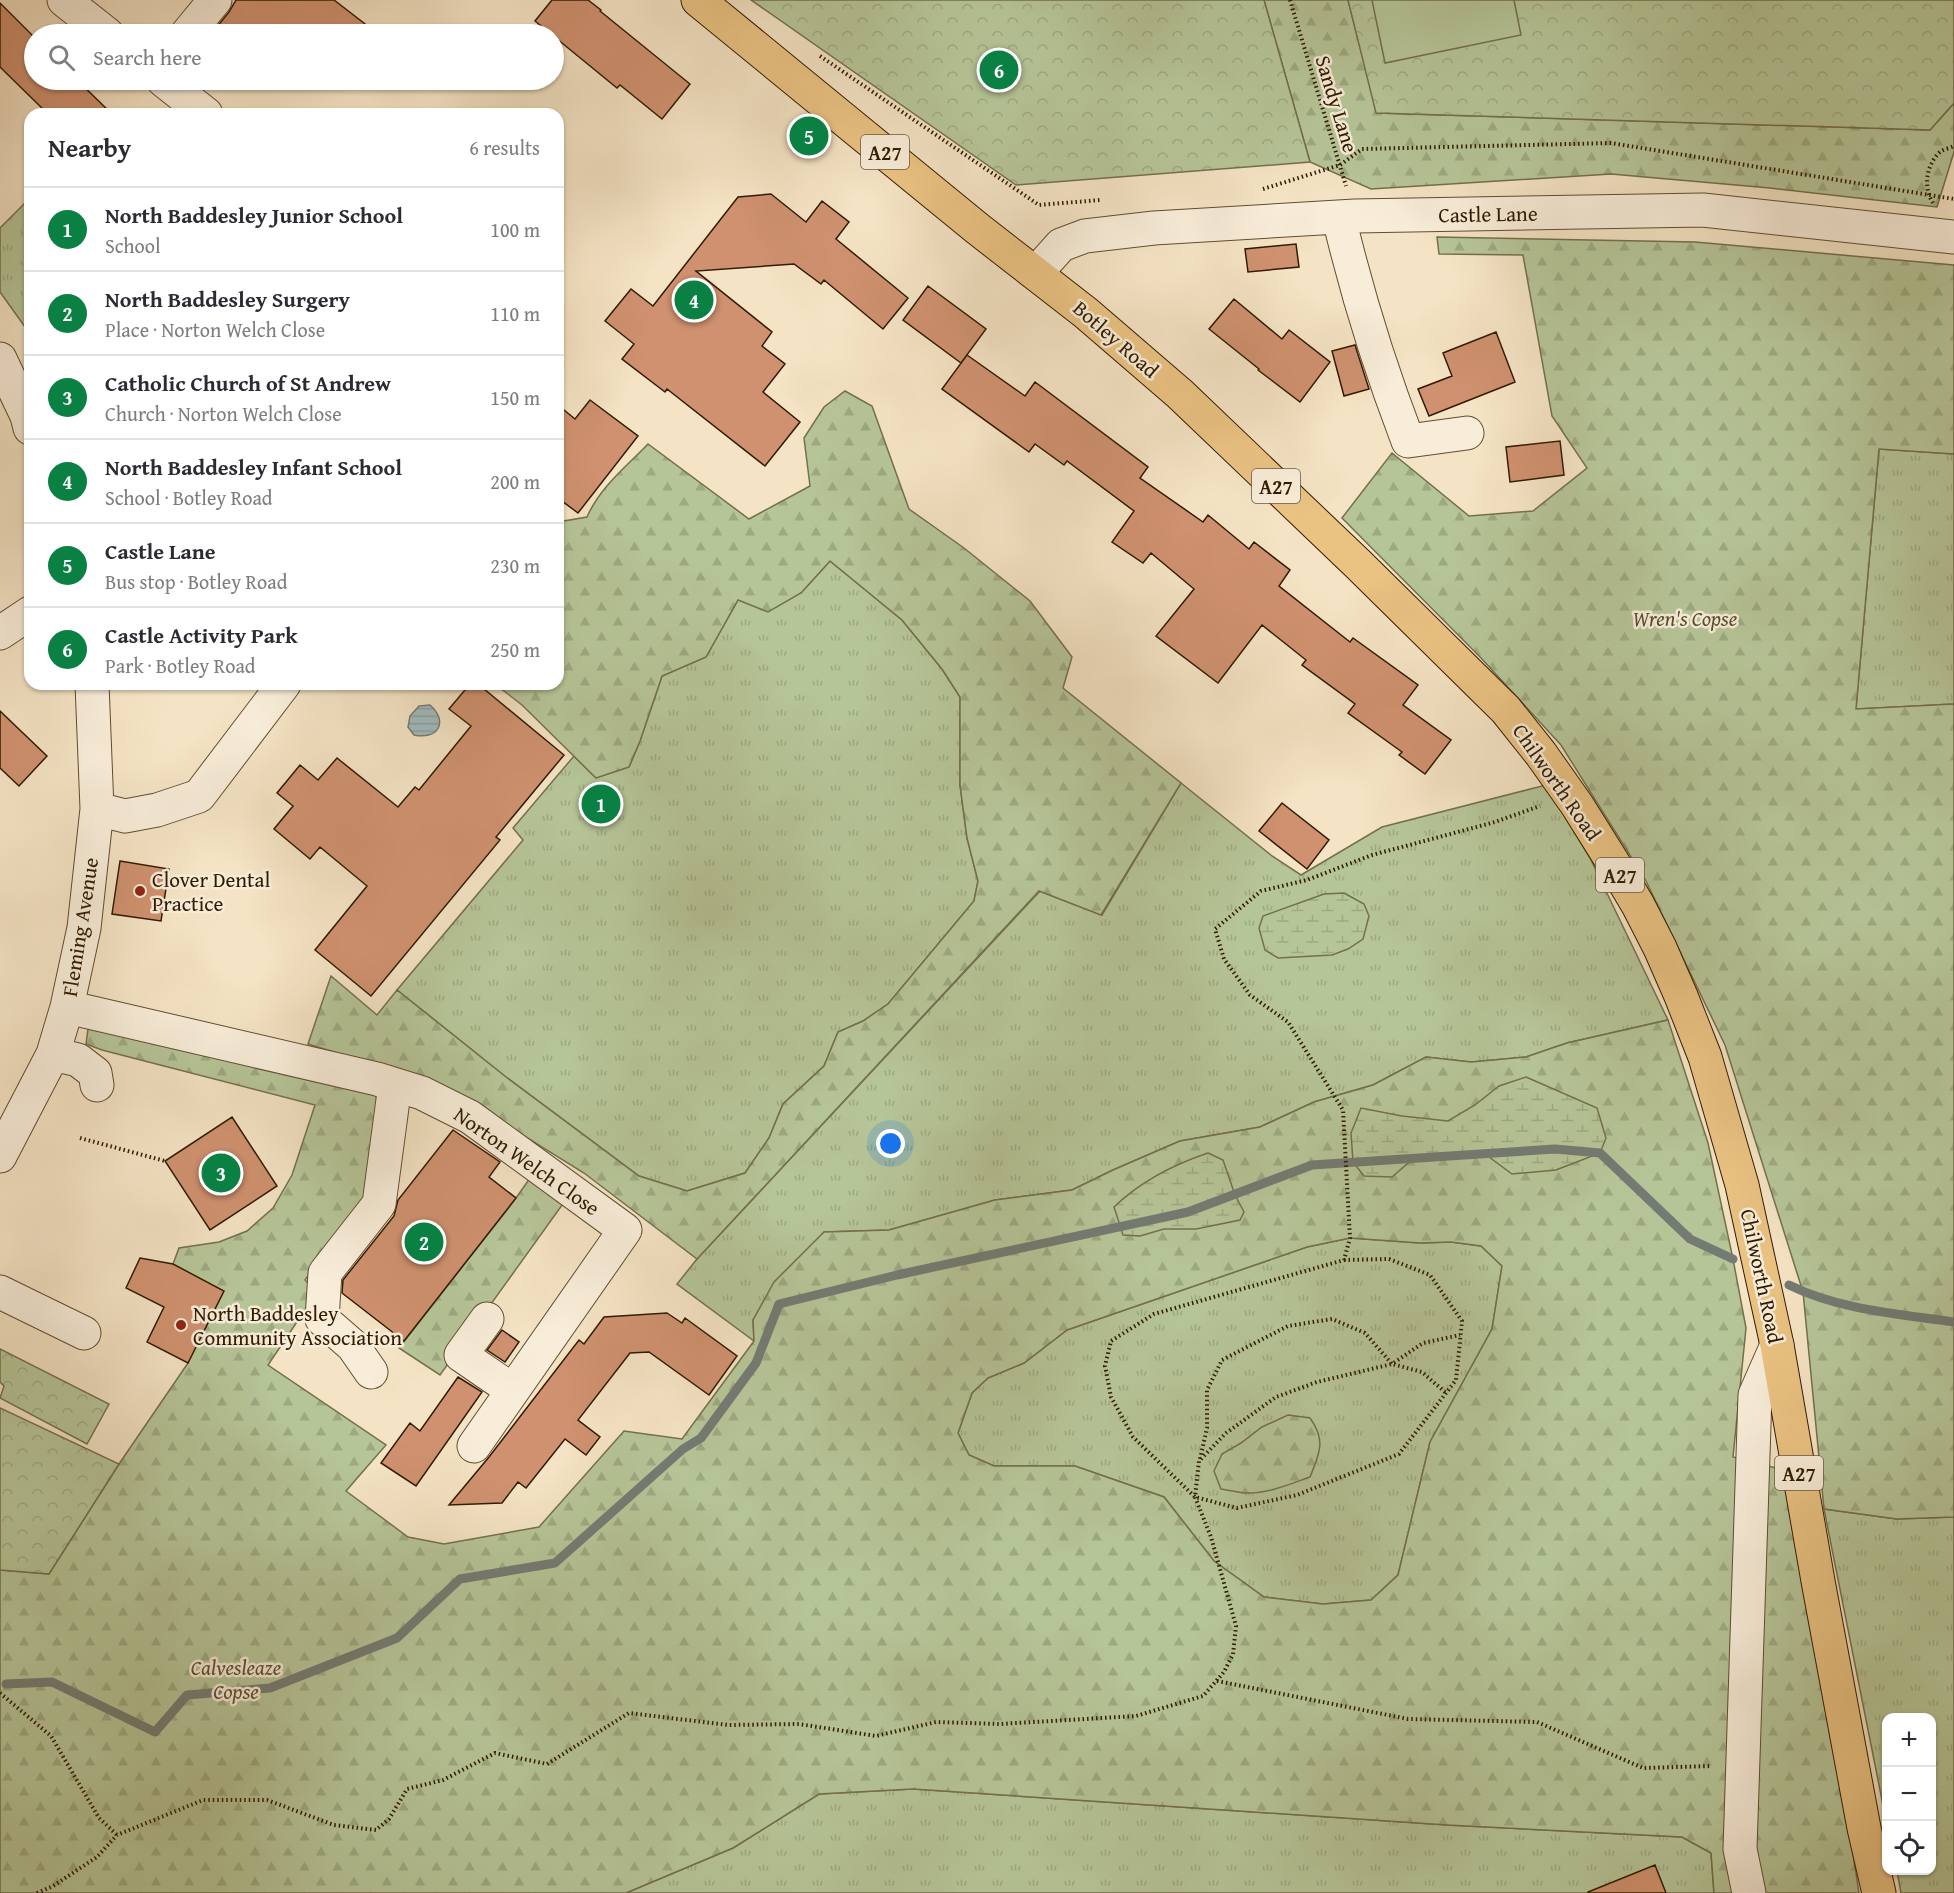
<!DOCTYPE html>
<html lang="en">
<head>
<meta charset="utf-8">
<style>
	body { margin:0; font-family:"Gentium Book Plus",serif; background:#f7f7f7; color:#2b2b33 }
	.controls { position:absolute; right:18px; bottom:18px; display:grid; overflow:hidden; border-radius:12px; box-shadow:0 2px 4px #0004 }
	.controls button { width:54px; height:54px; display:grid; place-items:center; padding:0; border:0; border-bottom:2px solid #e1e1e2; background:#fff; color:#2b2b33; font:30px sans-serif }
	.you { position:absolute; left:891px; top:1144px; width:21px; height:21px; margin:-15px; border:4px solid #fff; border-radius:50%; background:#1a73e8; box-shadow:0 0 0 9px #1a73e833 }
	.badge { display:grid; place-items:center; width:39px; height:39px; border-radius:50%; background:#0b8043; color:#fff; font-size:20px; font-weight:700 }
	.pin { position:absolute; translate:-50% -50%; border:3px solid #fff; box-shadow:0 2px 6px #0006 }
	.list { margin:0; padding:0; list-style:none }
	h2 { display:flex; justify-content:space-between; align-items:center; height:78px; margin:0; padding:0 24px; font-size:26px }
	h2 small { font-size:20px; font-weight:400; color:#7c7c81 }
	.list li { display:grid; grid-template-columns:39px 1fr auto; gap:18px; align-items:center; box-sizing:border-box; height:84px; padding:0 24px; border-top:2px solid #e1e1e2 }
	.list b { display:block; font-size:22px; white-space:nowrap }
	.list p { margin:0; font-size:20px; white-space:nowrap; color:#7c7c81 }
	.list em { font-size:20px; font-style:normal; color:#7c7c81 }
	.icon { flex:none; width:33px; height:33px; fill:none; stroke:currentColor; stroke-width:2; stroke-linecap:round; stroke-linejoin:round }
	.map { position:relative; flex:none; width:1954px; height:1893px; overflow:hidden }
	.search { position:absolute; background:#fff; box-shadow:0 2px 4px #0004; left:24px; top:24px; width:540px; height:66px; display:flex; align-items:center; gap:15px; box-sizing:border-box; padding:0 21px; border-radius:33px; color:#7c7c81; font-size:22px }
	.panel { position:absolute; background:#fff; box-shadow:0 2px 4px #0004; left:24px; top:108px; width:540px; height:582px; border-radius:18px }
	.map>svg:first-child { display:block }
	.grass { fill:url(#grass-tufts); stroke:#73704c; stroke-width:1.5 }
	.forest { fill:url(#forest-firs); stroke:#73704c; stroke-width:1.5; fill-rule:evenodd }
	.wetland { fill:url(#wetland-marsh); stroke:#73704c; stroke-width:1.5 }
	.park { fill:url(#park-crowns); stroke:#73704c; stroke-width:1.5 }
	.garden { fill:#b6c598; stroke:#73704c; stroke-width:1.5 }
	.water { fill:url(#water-rules); stroke:#747b73; stroke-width:1.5 }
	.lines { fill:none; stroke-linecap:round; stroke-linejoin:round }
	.stream { stroke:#747b73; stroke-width:9 }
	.building { fill:#cf916f; stroke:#301b00; stroke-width:1.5 }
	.minor-casing { stroke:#614d31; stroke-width:35 }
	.major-casing { stroke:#301b00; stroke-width:35 }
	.path { stroke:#301b00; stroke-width:4; stroke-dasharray:1.5 3; stroke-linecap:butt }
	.minor { stroke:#f8edd9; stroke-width:33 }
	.major { stroke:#eac282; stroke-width:33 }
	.poi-dot { fill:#8f2418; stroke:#f8edd9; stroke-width:2 }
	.labels { text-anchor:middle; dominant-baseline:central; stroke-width:5; stroke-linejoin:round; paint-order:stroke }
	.shield { fill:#f8edd9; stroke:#6c5a41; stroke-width:1.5 }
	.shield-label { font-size:20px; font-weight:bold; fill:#301b00 }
	.street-label { font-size:21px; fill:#301b00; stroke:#f8edd9 }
	.park-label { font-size:21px; font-style:italic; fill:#584e2e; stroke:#f8edd9 }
	.poi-label { font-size:21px; fill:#301b00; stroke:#f8edd9; text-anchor:start }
</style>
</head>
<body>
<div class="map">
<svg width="1954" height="1893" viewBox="0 0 1954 1893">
	<defs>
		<pattern id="grass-tufts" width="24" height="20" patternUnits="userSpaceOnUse" patternTransform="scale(1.5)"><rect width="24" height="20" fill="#b6c598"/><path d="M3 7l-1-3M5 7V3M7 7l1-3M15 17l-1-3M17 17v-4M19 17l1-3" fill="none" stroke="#9da981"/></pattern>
		<pattern id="forest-firs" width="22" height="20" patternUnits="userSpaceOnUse" patternTransform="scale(1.5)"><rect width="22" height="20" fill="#b6c598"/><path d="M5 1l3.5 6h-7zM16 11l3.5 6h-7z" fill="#9da981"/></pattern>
		<pattern id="wetland-marsh" width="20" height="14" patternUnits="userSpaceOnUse" patternTransform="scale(1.5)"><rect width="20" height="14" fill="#b6c598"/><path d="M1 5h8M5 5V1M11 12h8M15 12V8" fill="none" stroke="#9da981"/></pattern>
		<pattern id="park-crowns" width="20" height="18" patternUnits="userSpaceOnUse" patternTransform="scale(1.5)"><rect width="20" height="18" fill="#b6c598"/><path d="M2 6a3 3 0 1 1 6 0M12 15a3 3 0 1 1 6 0" fill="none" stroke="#9da981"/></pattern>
		<pattern id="water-rules" width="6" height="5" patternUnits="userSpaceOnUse" patternTransform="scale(1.5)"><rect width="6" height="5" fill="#a1bbbf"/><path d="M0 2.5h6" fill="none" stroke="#8ba0a2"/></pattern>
	</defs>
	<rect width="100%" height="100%" fill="#f4e3c4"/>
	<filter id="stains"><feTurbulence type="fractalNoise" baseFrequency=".00333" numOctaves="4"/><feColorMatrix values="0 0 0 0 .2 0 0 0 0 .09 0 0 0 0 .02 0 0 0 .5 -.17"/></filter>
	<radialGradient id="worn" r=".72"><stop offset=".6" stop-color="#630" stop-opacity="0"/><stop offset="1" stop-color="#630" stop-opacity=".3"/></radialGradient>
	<path class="grass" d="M 30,198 L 30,334 L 0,292 L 0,228 Z
		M 1879,449 L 1954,454 L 1954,704 L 1856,709 Z
		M 830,561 L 902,620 L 942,669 L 960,697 L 960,785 L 967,838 L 978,881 L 974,901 L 888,1004 L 863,1021 L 838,1032 L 824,1066 L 783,1104 L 769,1138 L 745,1173 L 687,1191 L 639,1176 L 506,1077 L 397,990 L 523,840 L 513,828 L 574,756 L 596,778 L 629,767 L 640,741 L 662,676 L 706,657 L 738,600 L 801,593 Z
		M 1181,783 L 1272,856 L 1301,875 L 1382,827 L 1546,785 L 1590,858 L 1668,1020 L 1567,1043 L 1526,1057 L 1471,1062 L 1426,1057 L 1373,1085 L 1314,1102 L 1260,1127 L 1180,1141 L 1113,1170 L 1072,1190 L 995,1200 L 889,1230 L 824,1232 L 753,1320 L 754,1341 L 677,1284 L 697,1259 L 1040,891 L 1102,915 Z
		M 1350,1238 L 1420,1243 L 1451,1242 L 1481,1246 L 1502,1266 L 1492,1329 L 1430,1442 L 1398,1575 L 1371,1600 L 1323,1604 L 1264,1597 L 1214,1561 L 1164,1497 L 1075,1466 L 994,1466 L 969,1455 L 958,1433 L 972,1393 L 988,1378 L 1024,1363 L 1067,1330 L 1307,1247 Z
		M 1824,1509 L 1897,1519 L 1954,1517 L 1954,1893 L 1901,1893 L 1897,1871 L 1932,1870 L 1932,1718 L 1886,1718 L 1886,1820 Z
		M 913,1789 L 1447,1825 L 1682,1837 L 1711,1853 L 1714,1893 L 626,1893 L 733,1848 L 819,1794 Z"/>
	<path class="forest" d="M 1264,0 L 1348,0 L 1377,113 L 1930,130 L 1954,103 L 1954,152 L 1937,207 L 1770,188 L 1611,174 L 1371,189 L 1310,162 Z
		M 1437,237 L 1695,242 L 1954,265 L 1954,454 L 1879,449 L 1856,709 L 1954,704 L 1954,1517 L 1897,1519 L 1824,1509 L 1803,1292 L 1725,1045 L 1645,879 L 1561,745 L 1481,658 L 1342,518 L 1392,453 L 1469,516 L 1533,511 L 1587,468 L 1552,416 L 1523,255 L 1439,254 Z
		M 845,391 L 872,406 L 909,509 L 964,548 L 1030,601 L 1072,657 L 1063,688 L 1181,783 L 1101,915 L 1039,891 L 697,1259 L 584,1173 L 442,1085 L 308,1044 L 331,976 L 377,1015 L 397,990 L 506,1077 L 639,1176 L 687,1191 L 745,1173 L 769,1138 L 783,1104 L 824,1066 L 838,1032 L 863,1021 L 888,1004 L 974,901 L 978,881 L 967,838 L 960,785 L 960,697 L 942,669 L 902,620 L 830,561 L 801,593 L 768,612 L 738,600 L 706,657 L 662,676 L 640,741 L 629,767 L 596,778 L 522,705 L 495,684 L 558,684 L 558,522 L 587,517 C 600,487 626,467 648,444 L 749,519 L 810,486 L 804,438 L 824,407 Z
		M 1668,1020 L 1708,1143 L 1733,1259 L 1746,1328 L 1733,1457 L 1784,1470 L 1849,1827 L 1859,1893 L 1714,1893 L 1711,1853 L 1682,1837 L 1447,1825 L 913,1789 L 819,1794 L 733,1848 L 626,1893 L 0,1893 L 0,1570 L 49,1574 L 119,1464 L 188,1363 L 173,1264 L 179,1248 L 219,1242 L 247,1231 L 273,1208 L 292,1175 L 315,1105 L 102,1050 L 86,1044 L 88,1029 L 102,1025 L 376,1090 L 378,1127 L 368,1197 L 305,1280 L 317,1292 L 268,1365 L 386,1445 L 346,1491 L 408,1537 L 444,1544 L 539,1527 L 624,1431 L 682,1439 L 754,1341 L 753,1320 L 774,1282 L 824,1232 L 889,1230 L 995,1200 L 1072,1190 L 1113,1170 L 1180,1141 L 1260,1127 L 1314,1102 L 1373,1085 L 1426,1057 L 1471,1062 L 1526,1057 L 1567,1043 ZM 1350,1238 L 1420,1243 L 1451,1242 L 1481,1246 L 1502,1266 L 1492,1329 L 1430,1442 L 1398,1575 L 1371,1600 L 1323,1604 L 1264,1597 L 1214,1561 L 1164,1497 L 1075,1466 L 994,1466 L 969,1455 L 958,1433 L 972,1393 L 988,1378 L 1024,1363 L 1067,1330 L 1307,1247 Z
		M 530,1178 L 565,1201 L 440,1375 L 399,1348 L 516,1198 Z
		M 1288,1415 L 1310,1418 C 1326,1440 1320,1453 1310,1477 C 1290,1484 1267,1494 1245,1493 C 1237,1492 1228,1490 1221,1489 L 1214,1471 L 1222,1454 L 1241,1443 L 1262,1427 Z"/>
	<path class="wetland" d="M 1344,893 L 1364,904 L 1369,916 L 1363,939 L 1348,949 L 1332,955 L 1278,958 L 1265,950 L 1259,928 L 1263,916 L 1324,894 Z
		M 1526,1077 L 1597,1108 L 1606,1138 L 1600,1153 L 1556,1170 L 1512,1174 L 1485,1154 L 1414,1158 L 1392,1177 L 1364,1176 L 1353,1162 L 1351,1133 L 1361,1108 L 1402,1116 L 1448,1121 L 1475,1105 L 1499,1086 Z
		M 1208,1153 L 1223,1160 L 1235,1195 L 1244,1212 L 1240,1220 L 1196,1229 L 1164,1229 L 1140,1236 L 1123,1235 L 1114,1207 C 1141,1181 1172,1165 1208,1153 Z"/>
	<path class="park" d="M 751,0 L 1264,0 L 1310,162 L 1016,185 Z
		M 1348,0 L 1954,0 L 1954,103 L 1930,130 L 1376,113 Z
		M 0,1349 L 109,1404 L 87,1444 L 0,1398 L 4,1386 L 0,1382 Z
		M 0,1408 L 119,1464 L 49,1574 L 0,1570 Z"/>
	<path class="garden" d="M 1372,0 L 1514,0 L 1521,35 L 1385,63 Z"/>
	<path class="water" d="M 430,705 C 449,722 438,740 414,735 L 408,727 L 410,716 L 419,706 Z"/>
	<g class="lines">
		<path class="stream" d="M 1789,1285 C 1840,1310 1898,1314 1954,1322
			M 6,1684 L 52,1682 L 155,1732 L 187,1695 L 270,1688 L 397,1638 L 460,1579 L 555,1563 L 683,1449 L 701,1438 L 756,1363 L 779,1304 L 897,1275 L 1188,1212 L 1312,1165 L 1555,1149 L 1600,1153 L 1690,1239 L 1733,1259"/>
	</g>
	<path class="building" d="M 236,0 L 334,0 L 378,34 L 211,34 L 229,12 Z
		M 552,0 L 588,0 L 601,10 L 600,11 L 690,84 L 662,119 L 620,85 L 617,88 L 535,21 Z
		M 0,3 L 34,37 L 34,80 L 77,80 L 112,114 L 48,114 L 0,67 Z
		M 771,194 L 806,222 L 822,201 L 849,222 L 836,239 L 908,298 L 883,329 L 824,280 L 821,284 L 794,264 L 696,271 L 772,332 L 762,346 L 785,364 L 763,392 L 800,422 L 765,466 L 667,389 L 665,392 L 622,359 L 634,344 L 605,321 L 631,289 L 653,306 L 738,197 Z
		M 1296,244 L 1299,267 L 1248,272 L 1245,249 Z
		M 928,286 L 986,329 L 961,363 L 903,320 Z
		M 1234,299 L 1282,339 L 1289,330 L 1330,362 L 1300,402 L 1258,370 L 1259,369 L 1209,329 Z
		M 1496,332 L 1515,382 L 1429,416 L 1418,389 L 1452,376 L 1443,353 Z
		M 1355,345 L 1369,389 L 1344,396 L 1332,351 Z
		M 967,355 L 1025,396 L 1035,382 L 1148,467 L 1140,478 L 1203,522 L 1208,515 L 1249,549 L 1254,542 L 1290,570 L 1279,586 L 1350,642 L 1353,638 L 1418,685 L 1403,705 L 1451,740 L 1425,774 L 1399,755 L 1402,752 L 1348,713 L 1355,704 L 1302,665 L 1306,660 L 1262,625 L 1218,683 L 1156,636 L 1194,589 L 1151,553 L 1143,563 L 1112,542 L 1134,511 L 1067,461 L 1064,465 L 1035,444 L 1029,452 L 942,389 Z
		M 590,400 L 638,436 L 578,513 L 558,498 L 558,405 L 575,419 Z
		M 1560,441 L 1564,475 L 1510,482 L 1506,447 Z
		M 470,684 L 478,684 L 564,755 L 496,837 L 500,840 L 371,996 L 315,950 L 367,886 L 320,847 L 310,859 L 274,829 L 293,806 L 277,793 L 300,765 L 318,780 L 337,758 L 398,807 L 415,787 L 419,790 L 471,726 L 449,709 Z
		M 0,711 L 47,756 L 19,786 L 0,768 Z
		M 1282,803 L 1329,840 L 1307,869 L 1259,831 Z
		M 120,861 L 169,869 L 161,921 L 112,914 Z
		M 232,1117 L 277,1186 L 210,1230 L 165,1161 Z
		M 453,1130 L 500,1162 L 489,1177 L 516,1198 L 404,1341 L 342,1293 L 343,1280 L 394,1216 L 398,1200 Z
		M 140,1258 L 173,1264 L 224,1291 L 188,1363 L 147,1342 L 164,1307 L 126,1288 Z
		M 667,1313 L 682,1323 L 685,1318 L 737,1356 L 709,1395 L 649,1352 L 630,1353 L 578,1420 L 600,1437 L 586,1455 L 565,1439 L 526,1488 L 518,1482 L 502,1503 L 449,1505 L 489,1457 L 579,1340 L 584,1344 L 604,1317 Z
		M 502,1330 L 519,1342 L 505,1362 L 487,1350 Z
		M 458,1377 L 482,1392 L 416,1486 L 381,1463 L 410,1423 L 420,1431 Z
		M 1655,1865 L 1666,1893 L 1588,1893 L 1588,1892 Z"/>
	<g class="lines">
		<defs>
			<path id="minor" d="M 64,0 L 107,34
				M 187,34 L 215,0
				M 163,80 L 206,114
				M 1339,218 C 1357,294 1380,368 1408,441 L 1467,433
				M 1036,273 L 1061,245 L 1085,236 L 1154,228 L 1355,216 L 1703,210 L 1954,237
				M 0,359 L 27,416 L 30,428
				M 0,633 L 30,613
				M 97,809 L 125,816 L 157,810 L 199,796 L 284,684
				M 67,1007 L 377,1079 L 422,1093 L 470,1117 L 625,1230 L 474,1446
				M 53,1054 L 78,1060 L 95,1073 L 97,1085
				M 0,1156 L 53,1054 L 67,1007 L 84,928 L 97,809 L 92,684
				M 0,1292 L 84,1333
				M 487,1319 L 461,1355 L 512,1390
				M 371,1372 L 353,1346 L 322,1319 L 325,1273 L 379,1204 L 395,1085
				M 1749,1893 L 1740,1849 L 1755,1395 L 1777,1345"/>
			<path id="major" d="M 698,0 L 978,229 L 1086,313 L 1180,394 L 1358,564 L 1506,710 L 1541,754 L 1577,805 L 1612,861 L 1638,905 L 1660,948 L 1681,996 L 1705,1057 L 1742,1185 L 1777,1345 L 1818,1581 L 1864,1828 L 1879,1893"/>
		</defs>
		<use href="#minor" class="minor-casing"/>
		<use href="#major" class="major-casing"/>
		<path class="path" d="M 1290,0 L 1346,186
			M 820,56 L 1039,205 L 1100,200
			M 1263,189 L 1340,165 L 1362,149 L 1611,143 L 1954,199
			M 1933,203 C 1923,187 1926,165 1940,152 C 1944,149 1950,148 1954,146
			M 80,1138 L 165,1161
			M 1344,1260 L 1389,1259 L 1430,1275 L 1462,1321 L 1456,1380 L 1399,1454 L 1297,1495 L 1237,1508 L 1195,1497 L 1133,1437 L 1111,1397 L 1105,1366 L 1111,1341 L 1154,1314 L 1344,1260 L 1350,1238 L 1343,1110 L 1288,1022 L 1250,995 L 1224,959 L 1215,929 L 1261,891 L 1307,880 L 1372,855 L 1495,822 L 1540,806
			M 1200,1459 L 1207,1428 L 1207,1390 L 1222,1360 L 1288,1326 L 1332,1319 L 1365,1333 L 1392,1364 L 1423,1343 L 1460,1335
			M 1217,1681 L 1408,1719 L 1537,1722 L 1643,1768 L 1712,1766
			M 0,1693 L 51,1736 L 99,1818 L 117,1835
			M 37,1893 L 53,1886 L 97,1857 L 117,1835 L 203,1800 L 267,1800 L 334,1825 L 376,1830 L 389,1819 L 407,1789 L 443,1780 L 495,1753 L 547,1764 L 629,1713 L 728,1725 L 799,1724 L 876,1736 L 936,1722 L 1000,1724 L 1136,1716 L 1203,1696 L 1224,1672 L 1233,1654 L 1236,1626 L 1211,1537 L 1195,1497 L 1199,1461 L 1226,1433 L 1276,1397 L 1317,1382 L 1392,1364 L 1422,1372 L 1446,1393"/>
		<use href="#minor" class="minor"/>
		<use href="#major" class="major"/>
	</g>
	<g class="poi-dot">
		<circle cx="140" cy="891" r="6"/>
		<circle cx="181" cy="1325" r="6"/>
	</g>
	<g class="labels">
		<g class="shield">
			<rect x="861" y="135" width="48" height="34" rx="4.5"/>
			<rect x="1252" y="469" width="48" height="34" rx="4.5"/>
			<rect x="1596" y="858" width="48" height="34" rx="4.5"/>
			<rect x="1775" y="1456" width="48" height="34" rx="4.5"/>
		</g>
		<g class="shield-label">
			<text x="885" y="152">A27</text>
			<text x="1276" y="486">A27</text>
			<text x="1620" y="875">A27</text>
			<text x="1799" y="1473">A27</text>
		</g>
		<g class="street-label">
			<text transform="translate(1337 104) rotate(73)">Sandy Lane</text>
			<text transform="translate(1488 214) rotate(-1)">Castle Lane</text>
			<text transform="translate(1116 339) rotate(41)">Botley Road</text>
			<text transform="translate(1557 782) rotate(55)">Chilworth Road</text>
			<text transform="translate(80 927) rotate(-81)">Fleming Avenue</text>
			<text transform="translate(527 1161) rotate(35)">Norton Welch Close</text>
			<text transform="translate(1762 1276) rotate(78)">Chilworth Road</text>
		</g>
		<g class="park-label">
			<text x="1685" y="618">Wren's Copse</text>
			<text x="236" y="1667">Calvesleaze<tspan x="236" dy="24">Copse</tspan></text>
		</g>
		<g class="poi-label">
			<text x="152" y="879">Clover Dental<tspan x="152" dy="24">Practice</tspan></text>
			<text x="193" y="1313">North Baddesley<tspan x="193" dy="24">Community Association</tspan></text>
		</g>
	</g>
	<rect width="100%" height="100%" filter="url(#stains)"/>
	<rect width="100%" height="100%" fill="url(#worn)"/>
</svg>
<div class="controls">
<button>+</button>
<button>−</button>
<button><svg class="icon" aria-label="locate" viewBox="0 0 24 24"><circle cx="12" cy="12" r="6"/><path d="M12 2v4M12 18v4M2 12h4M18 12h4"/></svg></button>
</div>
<div class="you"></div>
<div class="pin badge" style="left:601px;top:804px">1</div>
<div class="pin badge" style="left:424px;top:1242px">2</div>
<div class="pin badge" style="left:221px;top:1173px">3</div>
<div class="pin badge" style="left:694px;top:300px">4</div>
<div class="pin badge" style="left:809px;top:136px">5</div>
<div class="pin badge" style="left:999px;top:70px">6</div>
<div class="search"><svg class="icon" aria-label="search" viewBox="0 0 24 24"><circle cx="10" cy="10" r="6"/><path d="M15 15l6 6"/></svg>Search here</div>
<section class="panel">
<h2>Nearby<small>6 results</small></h2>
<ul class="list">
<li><span class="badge">1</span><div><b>North Baddesley Junior School</b><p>School</p></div><em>100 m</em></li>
<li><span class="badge">2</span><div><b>North Baddesley Surgery</b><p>Place · Norton Welch Close</p></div><em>110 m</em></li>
<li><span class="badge">3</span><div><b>Catholic Church of St Andrew</b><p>Church · Norton Welch Close</p></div><em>150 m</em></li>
<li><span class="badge">4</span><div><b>North Baddesley Infant School</b><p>School · Botley Road</p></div><em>200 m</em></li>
<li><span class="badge">5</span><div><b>Castle Lane</b><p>Bus stop · Botley Road</p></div><em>230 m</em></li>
<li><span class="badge">6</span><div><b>Castle Activity Park</b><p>Park · Botley Road</p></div><em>250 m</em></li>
</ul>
</section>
</div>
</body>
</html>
